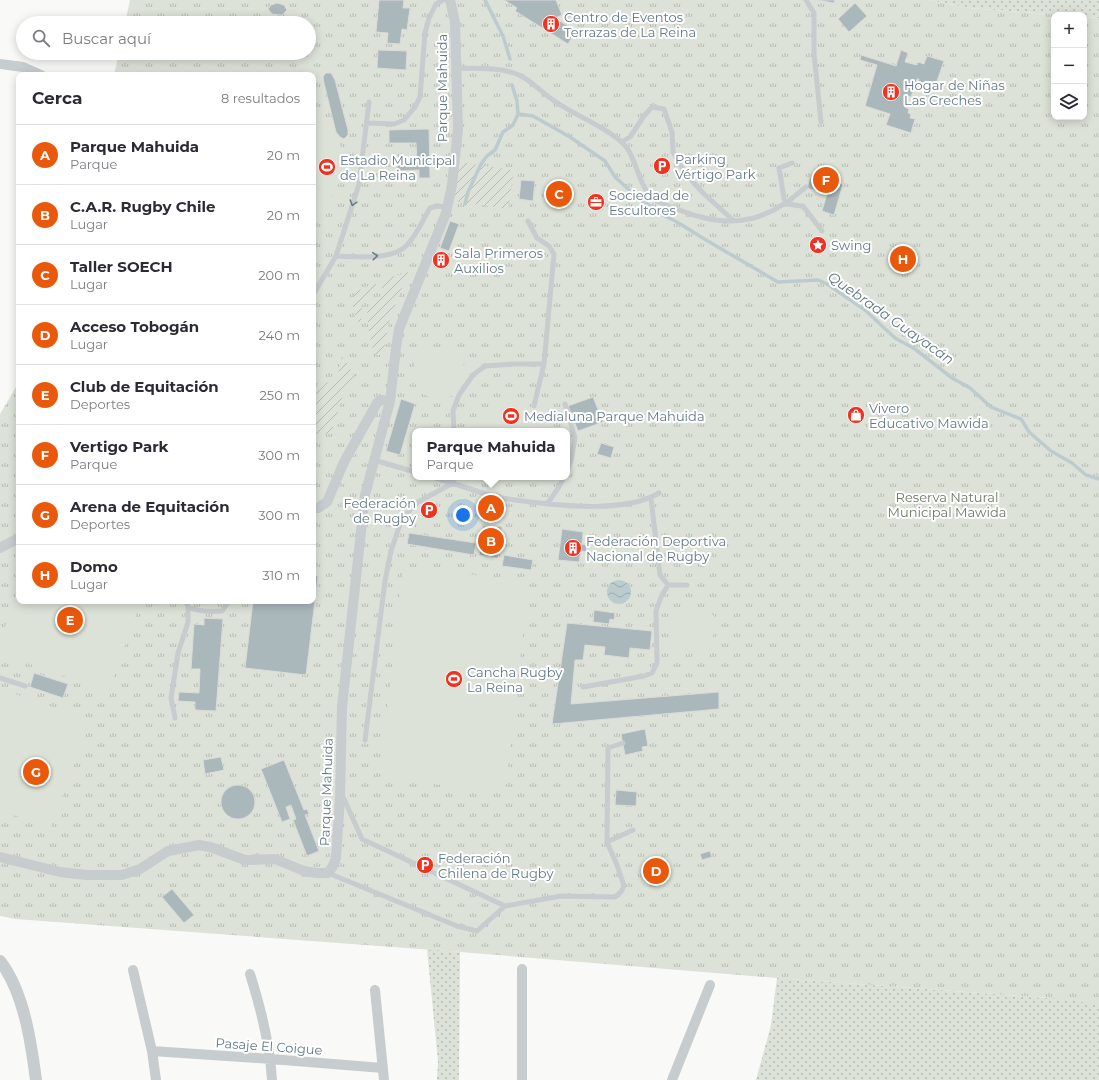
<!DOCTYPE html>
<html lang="es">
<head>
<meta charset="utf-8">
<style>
	body { margin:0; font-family:Montserrat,sans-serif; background:#f7f7f7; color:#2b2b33 }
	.controls { position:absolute; right:12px; top:12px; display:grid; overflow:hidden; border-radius:8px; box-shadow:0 2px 10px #0003 }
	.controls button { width:36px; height:36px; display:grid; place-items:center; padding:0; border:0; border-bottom:1px solid #e1e1e2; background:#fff; color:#2b2b33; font:20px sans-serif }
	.you { position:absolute; left:463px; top:515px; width:14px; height:14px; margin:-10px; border:3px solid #fff; border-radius:50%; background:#1a73e8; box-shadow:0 0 0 6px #1a73e833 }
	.badge { display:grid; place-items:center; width:26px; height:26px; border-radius:50%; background:#ea580c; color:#fff; font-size:13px; font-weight:700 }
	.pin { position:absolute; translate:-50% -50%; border:2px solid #fff; box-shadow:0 1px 4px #0006 }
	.popup { position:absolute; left:412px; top:428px; width:158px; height:52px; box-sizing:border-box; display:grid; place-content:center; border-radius:8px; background:#fff; filter:drop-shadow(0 1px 3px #0005); font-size:13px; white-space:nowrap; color:#7c7c81 }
	.popup b { font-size:15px; color:#2b2b33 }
	.popup::after { content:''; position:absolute; left:50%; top:100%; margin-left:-8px; border:8px solid transparent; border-top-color:#fff }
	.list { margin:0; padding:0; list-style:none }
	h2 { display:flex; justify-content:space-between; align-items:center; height:52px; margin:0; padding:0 16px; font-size:17px }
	h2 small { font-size:13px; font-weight:400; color:#7c7c81 }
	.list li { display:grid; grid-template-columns:26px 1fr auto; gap:12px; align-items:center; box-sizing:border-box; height:60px; padding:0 16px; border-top:1px solid #e1e1e2 }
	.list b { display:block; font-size:15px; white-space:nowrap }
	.list p { margin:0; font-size:13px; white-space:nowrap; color:#7c7c81 }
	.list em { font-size:13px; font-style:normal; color:#7c7c81 }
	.icon { flex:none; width:22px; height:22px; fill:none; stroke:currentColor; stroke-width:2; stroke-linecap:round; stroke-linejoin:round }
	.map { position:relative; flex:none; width:1099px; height:1080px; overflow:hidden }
	.search { position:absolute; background:#fff; box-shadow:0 2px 10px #0003; left:16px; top:16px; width:300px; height:44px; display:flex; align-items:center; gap:10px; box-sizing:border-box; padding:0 14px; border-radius:22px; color:#7c7c81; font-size:15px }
	.panel { position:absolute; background:#fff; box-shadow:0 2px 10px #0003; left:16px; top:72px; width:300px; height:532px; border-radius:8px }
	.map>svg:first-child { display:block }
	.grass { fill:url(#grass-dots) }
	.park { fill:url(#park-tufts); fill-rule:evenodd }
	.garden { fill:url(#garden-furrows) }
	.pitch { fill:#dce2d7 }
	.water { fill:url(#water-waves) }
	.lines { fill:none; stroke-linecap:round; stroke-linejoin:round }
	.stream { stroke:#bcccce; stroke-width:3.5 }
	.building { fill:#aab7bb; stroke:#dbdbd9 }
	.service { stroke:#c7cccf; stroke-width:5 }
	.minor { stroke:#c7cccf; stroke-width:10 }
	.tertiary { stroke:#c7cccf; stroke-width:12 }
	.oneway { stroke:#677e88 }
	.labels { text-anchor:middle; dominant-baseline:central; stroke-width:4; stroke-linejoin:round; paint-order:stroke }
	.poi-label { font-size:13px; fill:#627a84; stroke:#fff; text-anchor:start }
	.street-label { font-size:13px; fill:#627a84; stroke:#fff }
	.park-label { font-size:13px; fill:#6a7b62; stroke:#fff }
	.water-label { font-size:14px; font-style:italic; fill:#5d797e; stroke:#fff }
</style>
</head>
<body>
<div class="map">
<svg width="1099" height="1080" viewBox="0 0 1099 1080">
	<defs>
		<pattern id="grass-dots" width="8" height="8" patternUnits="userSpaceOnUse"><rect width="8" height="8" fill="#dce2d7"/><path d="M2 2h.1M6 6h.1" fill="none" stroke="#b6bcb4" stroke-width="1.8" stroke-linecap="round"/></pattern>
		<pattern id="park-tufts" width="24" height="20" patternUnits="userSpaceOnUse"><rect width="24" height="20" fill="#dce2d7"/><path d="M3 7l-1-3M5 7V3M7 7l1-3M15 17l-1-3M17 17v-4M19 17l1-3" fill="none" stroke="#b6bcb4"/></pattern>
		<pattern id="garden-furrows" width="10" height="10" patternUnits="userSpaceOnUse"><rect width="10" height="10" fill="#dce2d7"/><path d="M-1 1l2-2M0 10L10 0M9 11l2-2" fill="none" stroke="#b6bcb4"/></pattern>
		<pattern id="water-waves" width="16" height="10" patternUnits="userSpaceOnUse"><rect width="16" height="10" fill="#bcccce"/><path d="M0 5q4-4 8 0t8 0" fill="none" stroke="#9cabad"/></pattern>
	</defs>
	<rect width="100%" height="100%" fill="#f9f9f7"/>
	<path class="grass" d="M 928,0 L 1099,0 L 1099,18 L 1084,17 L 1084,15 L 1062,15 L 970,8 Z
		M 1099,856 L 1099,1080 L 756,1080 L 771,1025 L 777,978 L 1048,998 Z
		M 427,949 L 460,952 L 459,1080 L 437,1080 L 438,1061 Z"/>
	<path class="park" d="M 130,0 L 928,0 L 970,8 L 1062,15 L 1054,15 L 1054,117 L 1084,117 L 1084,17 L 1099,18 L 1099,1004 L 1048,998 L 777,978 L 460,952 L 15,919 L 0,916 L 0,414 L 19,382 L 19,601 L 313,601 L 313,75 L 114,75 L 119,53 L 309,53 L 309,23 L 125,23 ZM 415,431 L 567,431 L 567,477 L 415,477 Z"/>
	<path class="garden" d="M 459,162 L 514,170 L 508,209 L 453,201 Z
		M 408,272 L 389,321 L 384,352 L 382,355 L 377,355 L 374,354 L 369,333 L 367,308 L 369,305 L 382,295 L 382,284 L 384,279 Z
		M 375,283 L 377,286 L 374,294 L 362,305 L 361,322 L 357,322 C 354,312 350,302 355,292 Z
		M 342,356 L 357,379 L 343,395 L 331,434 L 313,434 L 313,395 L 319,381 L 336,384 Z"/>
	<path class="pitch" d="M 313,107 C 336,124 350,153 339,181 C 332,198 321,214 313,230 Z
		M413 373a26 26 0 1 1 52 0a26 26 0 1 1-52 0Z
		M 514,403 C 530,407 542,414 547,431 L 474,431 C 480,411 495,405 514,403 Z
		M 403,567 L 529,581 L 505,792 L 380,778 Z
		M 19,588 L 19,601 L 141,601 L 108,692 L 0,653 L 0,640 Z
		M 683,606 C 695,606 706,608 715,617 C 715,626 714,639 708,646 C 697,658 676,656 670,640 C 668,636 670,629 670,625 C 671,615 674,610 683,606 Z
		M 0,689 L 76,715 L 86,732 L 51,827 L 0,811 Z"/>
	<path class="water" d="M607 592a12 12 0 1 1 24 0a12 12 0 1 1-24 0Z"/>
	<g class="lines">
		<path class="stream" d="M 485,0 L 503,36 L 510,59
			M 518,114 L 533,116 L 570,137 L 605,161 L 615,177 L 638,198 L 663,215 L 677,222 L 706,240 L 778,282 L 818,280 L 827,284 L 865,310 L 895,338 L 915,349 L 952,378 L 970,388 L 991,407 L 1021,419 L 1029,432 L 1051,451 L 1072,463 L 1086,475 L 1099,479
			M 465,204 L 468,192 L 481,164 L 487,156 L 495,150 L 503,132 L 513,125 L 518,114 L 517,101 L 512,85"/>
	</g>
	<path class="building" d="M 379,0 L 404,0 L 403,8 L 410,8 L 407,30 L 402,29 L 400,44 L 387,43 L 388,33 L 376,32 Z
		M 504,0 L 556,0 L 562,15 L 555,18 L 576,31 L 568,44 L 515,11 L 517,8 Z
		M 817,0 L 835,0 L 834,3 Z
		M 277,3 L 284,5 L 287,10 L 282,15 L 272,14 L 268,9 L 271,5 Z
		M 855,3 L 867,16 L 849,32 L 838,19 Z
		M 378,50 L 407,51 L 406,70 L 377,68 Z
		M 901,50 L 908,53 L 905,62 L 917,65 L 918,62 L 924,64 L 927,56 L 944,61 L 936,84 L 925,81 L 923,87 L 917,85 L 919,79 L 917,79 L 911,97 L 909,96 L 905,107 L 909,109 L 908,113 L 911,114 L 910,118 L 915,119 L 911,133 L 886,125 L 890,114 L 865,106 L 877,65 L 860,60 L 861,55 L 896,66 Z
		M 326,73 L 331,73 L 335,80 L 348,130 L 348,135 L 344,139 L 340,137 L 336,132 L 324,83 L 323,78 L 324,75 Z
		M 429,129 L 430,178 L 419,178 L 419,170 L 397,171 L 397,162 L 417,162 L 416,143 L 389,143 L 389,130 Z
		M 811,175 L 843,184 L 834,215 L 822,211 L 827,194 L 807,188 Z
		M 521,180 L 535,181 L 533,201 L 519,199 Z
		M 551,182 L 571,186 L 567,207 L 547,202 Z
		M 450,221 L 459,224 L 449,251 L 440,248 Z
		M893 258a10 10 0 1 1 20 0a10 10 0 1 1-20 0Z
		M 439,252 L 447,255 L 442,268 L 435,265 Z
		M 593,397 L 603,422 L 578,431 L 568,406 Z
		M 401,399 L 415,404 L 400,455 L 386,451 Z
		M 601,443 L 614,447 L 611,458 L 597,454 Z
		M 483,525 L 502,527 L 498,558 L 479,555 Z
		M 562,529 L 583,532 L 582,544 L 587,545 L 586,552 L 581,551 L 579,562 L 558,560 Z
		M 409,533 L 476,543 L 474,555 L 407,544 Z
		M 504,555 L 533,560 L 531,570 L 502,566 Z
		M 313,575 L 318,576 L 306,675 L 245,668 L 253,601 L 313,601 Z
		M 594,610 L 615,613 L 614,620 L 610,619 L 609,624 L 593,622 Z
		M 204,618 L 223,619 L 216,711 L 195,710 L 195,702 L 178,701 L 179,692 L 199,693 L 200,669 L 191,669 L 194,624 L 204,625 Z
		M 567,623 L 652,631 L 650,650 L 630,648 L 629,658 L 604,655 L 605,647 L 585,645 L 583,660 L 575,660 L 571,704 L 719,692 L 719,709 L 552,724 Z
		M 34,673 L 68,684 L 63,698 L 30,687 Z
		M 645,729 L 648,746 L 642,747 L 643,751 L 625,755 L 621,734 Z
		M 221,757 L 224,770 L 205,774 L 203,760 Z
		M 284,760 L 304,810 L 307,809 L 309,814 L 305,815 L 319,851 L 307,856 L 293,820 L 296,819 L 291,805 L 286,807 L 290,819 L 282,822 L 261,769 Z
		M221 802a17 17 0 1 1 34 0a17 17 0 1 1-34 0Z
		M 616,790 L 637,792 L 636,806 L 615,805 Z
		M 710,851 L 712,857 L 702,860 L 700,854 Z
		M 661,860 L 667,874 L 652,881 L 645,867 Z
		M 172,889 L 194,915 L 184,923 L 162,897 Z"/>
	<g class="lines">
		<path class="service" d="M 806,0 L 814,13 L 814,54 L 821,122
			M 456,68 C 475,69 496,67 514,73 C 530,78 541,93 556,102 C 574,115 615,131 627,148 C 639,165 639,194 661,203 C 688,214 719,226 749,219 C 758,218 766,213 774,210 C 777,208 781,205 785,204 C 790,204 798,206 803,206 L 822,231
			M 367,123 L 394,124 L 404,120 L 415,107 L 420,97 L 425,33 L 429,18 L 436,4 L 443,0
			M 622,142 L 630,137 L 644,116 L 652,107 L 664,109 L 672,132 L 673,152 L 685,173 L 703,193 L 734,221
			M 792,163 L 779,168 L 785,204 L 806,187
			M 528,221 L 537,238 L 549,246 L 554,254 L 544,364 L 534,406
			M 336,256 C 355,257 392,260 406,246 C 417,235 422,221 430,208 L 437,206 L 448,207
			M 313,295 L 336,256 L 359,184 L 369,102
			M 565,404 L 575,438 L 571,460 L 567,470
			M 454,431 L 453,411 L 459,395 L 473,375 L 485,366 L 512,364 L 544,364
			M 374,460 L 415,472
			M 432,477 C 453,483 475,491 496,497 C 505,499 515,500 523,501 C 561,506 626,513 659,493
			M 651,498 L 660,575 L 668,585 L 687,585
			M 547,504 L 559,487 L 564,477
			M 188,607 C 199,612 210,612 222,611 L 229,601
			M 0,678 L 25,686
			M 583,687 L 644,676 L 652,673 L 657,663 L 656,611 L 661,597 L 668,585
			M 175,718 L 171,698 L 178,653 L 188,622 L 188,607 L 186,601
			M 365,740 L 385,581 L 391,551 L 399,527 L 405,515 L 418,502 L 453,483 L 455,477
			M 343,797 L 362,839 L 505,906
			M 607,842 L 608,748 L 623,743
			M 328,873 L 457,926 L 477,931 L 505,906 L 561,896 L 615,897 L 621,892 L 624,886 L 617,865 L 607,842 L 633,830"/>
		<path class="minor" d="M 0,64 L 23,67 L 41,75
			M 313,508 L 318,508 L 327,502 L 344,462 L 377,403 L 381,400 L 390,401
			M 0,548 L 19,538
			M 0,857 L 60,872 L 87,875 L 122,875 L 140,869 L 168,851 L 199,845 L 210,847 L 245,860 L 275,859 L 304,871 L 316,873 L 328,873 L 333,866 L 336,858 L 340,798 L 342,707 L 365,495 L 390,401 L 396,348 L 399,329 L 446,213 L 452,185 L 458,129 L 455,22 L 450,0
			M 522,969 L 522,1080
			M 133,970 L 152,1051 L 156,1080
			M 250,974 C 261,1009 270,1044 272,1080
			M 375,990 L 384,1080
			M 152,1051 L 271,1059 L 383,1068
			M 672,1080 L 710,985"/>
		<path class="tertiary" d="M 0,961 C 24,992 31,1042 36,1080"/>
	</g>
	<defs><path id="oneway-chevron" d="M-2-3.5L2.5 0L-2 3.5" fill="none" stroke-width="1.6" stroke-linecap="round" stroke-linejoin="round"/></defs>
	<g class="oneway">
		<use href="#oneway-chevron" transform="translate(353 203) rotate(107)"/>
		<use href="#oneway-chevron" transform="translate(375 256) rotate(-5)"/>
	</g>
	<defs>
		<symbol id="building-disc" viewBox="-11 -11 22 22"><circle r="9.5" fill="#f03220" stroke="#fff"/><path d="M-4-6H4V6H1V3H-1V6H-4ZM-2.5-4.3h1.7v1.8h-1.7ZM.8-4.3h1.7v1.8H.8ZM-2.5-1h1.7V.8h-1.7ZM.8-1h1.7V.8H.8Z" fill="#fff"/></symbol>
		<symbol id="parking-disc" viewBox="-11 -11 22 22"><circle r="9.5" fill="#f03220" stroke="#fff"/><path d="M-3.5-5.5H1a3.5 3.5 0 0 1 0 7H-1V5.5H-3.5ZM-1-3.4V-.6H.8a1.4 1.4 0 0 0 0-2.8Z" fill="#fff"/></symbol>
		<symbol id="stadium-disc" viewBox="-11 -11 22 22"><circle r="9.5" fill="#f03220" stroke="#fff"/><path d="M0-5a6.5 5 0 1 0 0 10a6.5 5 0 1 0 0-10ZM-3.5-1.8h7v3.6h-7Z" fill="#fff"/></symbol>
		<symbol id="office-disc" viewBox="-11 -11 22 22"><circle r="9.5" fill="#f03220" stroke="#fff"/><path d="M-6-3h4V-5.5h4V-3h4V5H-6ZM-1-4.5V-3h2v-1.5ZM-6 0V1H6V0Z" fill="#fff"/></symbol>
		<symbol id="sight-disc" viewBox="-11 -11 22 22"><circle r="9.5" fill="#f03220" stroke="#fff"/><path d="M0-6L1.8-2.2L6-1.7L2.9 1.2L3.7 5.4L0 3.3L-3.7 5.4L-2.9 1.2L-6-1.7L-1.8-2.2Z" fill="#fff"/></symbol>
		<symbol id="shop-disc" viewBox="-11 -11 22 22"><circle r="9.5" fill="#f03220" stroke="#fff"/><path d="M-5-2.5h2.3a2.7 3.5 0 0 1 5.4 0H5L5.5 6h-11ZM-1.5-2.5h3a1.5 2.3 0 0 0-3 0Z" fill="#fff"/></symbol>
	</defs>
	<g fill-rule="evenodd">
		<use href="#building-disc" x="541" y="14" width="20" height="20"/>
		<use href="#building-disc" x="881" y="82" width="20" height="20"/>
		<use href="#parking-disc" x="652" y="156" width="20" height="20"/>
		<use href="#stadium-disc" x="317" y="157" width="20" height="20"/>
		<use href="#office-disc" x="586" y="192" width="20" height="20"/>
		<use href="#sight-disc" x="808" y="235" width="20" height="20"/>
		<use href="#building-disc" x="431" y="250" width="20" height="20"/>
		<use href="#shop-disc" x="846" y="405" width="20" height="20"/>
		<use href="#stadium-disc" x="501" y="406" width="20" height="20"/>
		<use href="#parking-disc" x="419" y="500" width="20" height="20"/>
		<use href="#building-disc" x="563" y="538" width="20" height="20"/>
		<use href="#stadium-disc" x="444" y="669" width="20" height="20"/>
		<use href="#parking-disc" x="415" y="855" width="20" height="20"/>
	</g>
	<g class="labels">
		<g class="poi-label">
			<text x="564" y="17">Centro de Eventos<tspan x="564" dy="15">Terrazas de La Reina</tspan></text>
			<text x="904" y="85">Hogar de Niñas<tspan x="904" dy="15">Las Creches</tspan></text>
			<text x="675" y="159">Parking<tspan x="675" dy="15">Vértigo Park</tspan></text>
			<text x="340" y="160">Estadio Municipal<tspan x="340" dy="15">de La Reina</tspan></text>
			<text x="609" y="195">Sociedad de<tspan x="609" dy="15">Escultores</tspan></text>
			<text x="831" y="245">Swing</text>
			<text x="454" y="253">Sala Primeros<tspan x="454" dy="15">Auxilios</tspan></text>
			<text x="869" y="408">Vivero<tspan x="869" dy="15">Educativo Mawida</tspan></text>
			<text x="524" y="416">Medialuna Parque Mahuida</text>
			<text x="416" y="503" text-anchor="end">Federación<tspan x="416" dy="15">de Rugby</tspan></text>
			<text x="586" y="541">Federación Deportiva<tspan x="586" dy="15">Nacional de Rugby</tspan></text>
			<text x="467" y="672">Cancha Rugby<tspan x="467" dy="15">La Reina</tspan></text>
			<text x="438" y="858">Federación<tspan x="438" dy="15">Chilena de Rugby</tspan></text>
		</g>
		<g class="street-label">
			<text transform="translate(442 88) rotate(-90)">Parque Mahuida</text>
			<text transform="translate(326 792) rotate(-88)">Parque Mahuida</text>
			<text transform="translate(269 1046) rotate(4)">Pasaje El Coigue</text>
		</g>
		<g class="park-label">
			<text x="947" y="497">Reserva Natural<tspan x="947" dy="15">Municipal Mawida</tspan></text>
		</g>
		<g class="water-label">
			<text transform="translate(891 318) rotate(35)">Quebrada Guayacán</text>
		</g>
	</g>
</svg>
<div class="controls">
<button>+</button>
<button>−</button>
<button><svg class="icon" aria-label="layers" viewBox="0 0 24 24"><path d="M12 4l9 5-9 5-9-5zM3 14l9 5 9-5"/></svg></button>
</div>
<div class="you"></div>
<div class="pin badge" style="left:491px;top:508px">A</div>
<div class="popup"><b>Parque Mahuida</b>Parque</div>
<div class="pin badge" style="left:491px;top:541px">B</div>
<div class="pin badge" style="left:559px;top:194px">C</div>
<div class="pin badge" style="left:656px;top:871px">D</div>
<div class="pin badge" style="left:70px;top:620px">E</div>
<div class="pin badge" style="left:826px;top:180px">F</div>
<div class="pin badge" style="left:36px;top:772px">G</div>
<div class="pin badge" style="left:903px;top:259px">H</div>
<div class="search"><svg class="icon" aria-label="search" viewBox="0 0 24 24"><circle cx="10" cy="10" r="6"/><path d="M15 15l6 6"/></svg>Buscar aquí</div>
<section class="panel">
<h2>Cerca<small>8 resultados</small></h2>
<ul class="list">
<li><span class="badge">A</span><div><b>Parque Mahuida</b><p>Parque</p></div><em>20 m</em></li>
<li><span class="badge">B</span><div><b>C.A.R. Rugby Chile</b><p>Lugar</p></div><em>20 m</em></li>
<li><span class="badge">C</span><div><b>Taller SOECH</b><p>Lugar</p></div><em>200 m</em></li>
<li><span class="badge">D</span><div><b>Acceso Tobogán</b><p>Lugar</p></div><em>240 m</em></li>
<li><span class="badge">E</span><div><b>Club de Equitación</b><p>Deportes</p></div><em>250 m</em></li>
<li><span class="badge">F</span><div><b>Vertigo Park</b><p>Parque</p></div><em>300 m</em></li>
<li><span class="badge">G</span><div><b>Arena de Equitación</b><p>Deportes</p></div><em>300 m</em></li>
<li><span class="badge">H</span><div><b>Domo</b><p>Lugar</p></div><em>310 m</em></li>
</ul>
</section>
</div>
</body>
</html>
